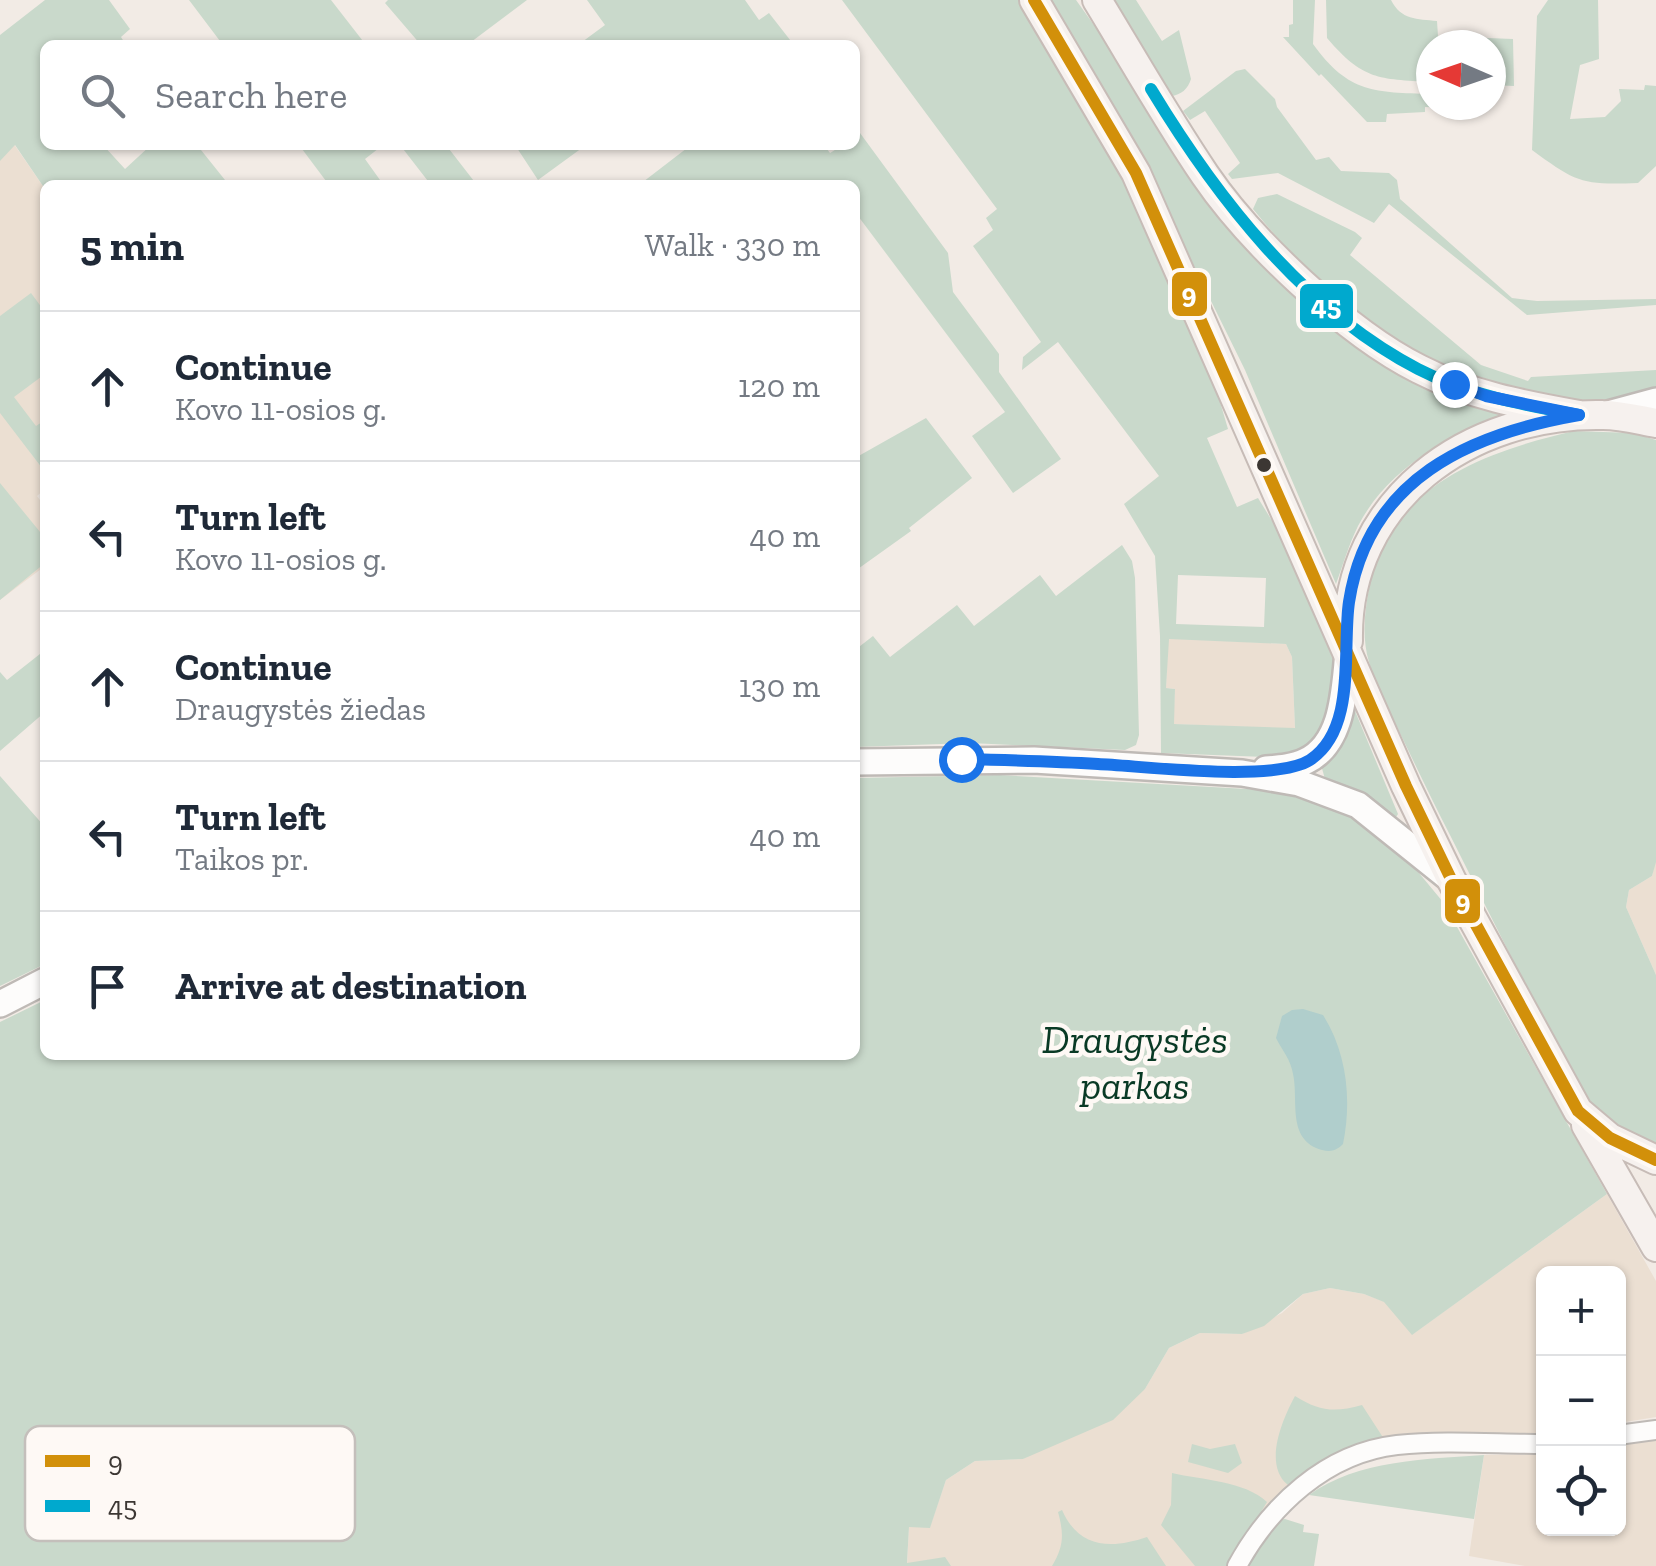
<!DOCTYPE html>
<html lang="en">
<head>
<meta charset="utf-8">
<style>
	body { margin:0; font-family:"Zilla Slab",serif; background:#f2f2f3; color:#1f2937 }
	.controls { position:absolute; right:30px; bottom:30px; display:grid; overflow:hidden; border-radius:15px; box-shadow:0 2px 8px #0004 }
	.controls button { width:90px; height:90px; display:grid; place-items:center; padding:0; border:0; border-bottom:2px solid #e0e1e3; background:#fff; color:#1f2937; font:50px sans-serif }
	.compass { position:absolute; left:1416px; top:30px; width:90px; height:90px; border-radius:50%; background:#fff; box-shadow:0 2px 8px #0004; rotate:272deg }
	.stop { position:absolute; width:30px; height:30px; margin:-22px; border:8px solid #1a73e8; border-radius:50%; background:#fff }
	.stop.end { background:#1a73e8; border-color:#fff; box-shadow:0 2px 10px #0008 }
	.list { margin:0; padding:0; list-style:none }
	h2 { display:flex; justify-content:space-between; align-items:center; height:130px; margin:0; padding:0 40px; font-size:42px }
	h2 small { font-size:32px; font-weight:400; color:#747a83 }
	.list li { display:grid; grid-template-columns:65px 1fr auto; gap:30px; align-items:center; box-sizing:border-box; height:150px; padding:0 40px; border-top:2px solid #e0e1e3 }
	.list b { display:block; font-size:38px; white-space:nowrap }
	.list p { margin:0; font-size:32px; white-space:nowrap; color:#747a83 }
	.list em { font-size:32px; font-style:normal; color:#747a83 }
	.icon { flex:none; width:55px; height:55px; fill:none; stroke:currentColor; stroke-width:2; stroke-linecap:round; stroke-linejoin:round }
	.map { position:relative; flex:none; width:1656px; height:1566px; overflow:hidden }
	.search { position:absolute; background:#fff; box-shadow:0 2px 8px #0004; left:40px; top:40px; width:820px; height:110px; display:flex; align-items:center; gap:25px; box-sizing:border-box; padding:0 35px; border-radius:15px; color:#747a83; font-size:38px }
	.panel { position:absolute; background:#fff; box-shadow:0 2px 8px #0004; left:40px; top:180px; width:820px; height:880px; border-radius:15px }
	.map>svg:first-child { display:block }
	.built { fill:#ebdfd2 }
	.green { fill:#c9d9cb; fill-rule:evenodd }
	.water { fill:#b0cecc }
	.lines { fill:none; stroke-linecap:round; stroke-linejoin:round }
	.minor-casing { stroke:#bfbab6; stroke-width:22 }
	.secondary-casing { stroke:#bfbab6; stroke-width:30 }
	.primary-casing { stroke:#c7bcb7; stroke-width:32 }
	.minor { stroke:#fdfcfb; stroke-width:18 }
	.secondary { stroke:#fdfcfb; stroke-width:25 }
	.primary { stroke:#f6f1ee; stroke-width:28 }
	.bus-1-casing { stroke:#fef9f5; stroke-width:20 }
	.bus-2-casing { stroke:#fef9f5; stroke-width:20 }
	.bus-1 { stroke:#d2900a; stroke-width:12 }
	.bus-2 { stroke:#00a9ce; stroke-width:12 }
	.route { stroke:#1a73e8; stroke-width:12 }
	.bus-dot { fill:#3c3733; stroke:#fef9f5; stroke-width:4 }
	.labels { text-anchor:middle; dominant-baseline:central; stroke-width:9; stroke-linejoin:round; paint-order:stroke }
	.park-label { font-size:40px; font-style:italic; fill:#093a25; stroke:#fef9f5 }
	.key { fill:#fef9f5; stroke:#c4bfbb; stroke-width:2.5 }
	.key-label { font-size:28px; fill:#3c3733 }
	.line-badge { stroke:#fef9f5; stroke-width:4 }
	.badge-label { font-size:28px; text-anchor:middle; font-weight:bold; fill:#fff }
</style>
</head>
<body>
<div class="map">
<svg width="1656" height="1566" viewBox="0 0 1656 1566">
	<rect width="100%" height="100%" fill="#f2ebe5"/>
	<path class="built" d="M 0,124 L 45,189 L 45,441 L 30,452 L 45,472 L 45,489 L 37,496 L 45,507 L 45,566 L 0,600 Z
		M 1168,638 L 1286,644 L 1292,657 L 1295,729 L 1173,724 L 1175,689 L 1166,688 Z
		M 1655,862 L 1656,862 L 1656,975 L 1626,907 L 1629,890 L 1652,876 Z
		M 1607,1194 L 1656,1281 L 1656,1417 L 1619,1423 L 1618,1274 L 1544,1274 L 1543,1435 L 1402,1437 L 1359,1443 L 1317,1461 L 1288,1485 L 1264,1509 L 1228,1566 L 907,1566 L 909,1526 L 930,1527 L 946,1480 L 975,1461 L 1023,1459 L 1145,1389 L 1169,1348 L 1200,1333 L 1242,1334 L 1282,1313 L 1303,1294 L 1330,1288 L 1364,1294 L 1385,1302 L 1413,1334 Z
		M 1656,1440 L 1656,1566 L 1525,1566 L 1469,1556 L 1484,1455 L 1543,1454 L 1544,1528 L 1618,1528 L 1619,1446 Z"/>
	<path class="green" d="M 45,0 L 109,0 L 130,29 L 121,37 L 126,45 L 45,45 L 45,145 L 103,145 L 125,169 L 151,145 L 206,145 L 201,150 L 229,185 L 45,185 L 45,189 L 15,145 L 0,161 L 0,35 Z
		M 189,0 L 331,0 L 366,45 L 223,45 Z
		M 388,0 L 527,0 L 467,45 L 421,45 L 385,3 Z
		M 587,0 L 745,0 L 759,20 L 769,13 L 794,45 L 578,45 L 605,25 Z
		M 842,0 L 1023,0 L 1137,204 L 1205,351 L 1228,429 L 1207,438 L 1237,507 L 1258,498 L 1282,537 L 1335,664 L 1329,717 L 1312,745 L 1292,758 L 1161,753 L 1160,636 L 1155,556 L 1124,504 L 1159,476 L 1058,342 L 1022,370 L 1023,357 L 1041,342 L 973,246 L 993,230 L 986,218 L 997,209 ZM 1178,575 L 1266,578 L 1264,627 L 1176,624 ZM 1169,639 L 1286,644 L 1292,657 L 1295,728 L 1174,724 L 1175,689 L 1166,688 Z
		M 1045,0 L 1076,0 L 1253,247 L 1347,341 L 1427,388 L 1505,414 C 1447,437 1388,468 1358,526 C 1349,544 1343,565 1336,584 L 1245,370 L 1152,181 Z
		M 1109,0 L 1136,0 L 1162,41 L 1179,30 L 1191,79 C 1188,89 1181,95 1171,96 L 1166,91 Z
		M 1293,0 L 1315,0 L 1313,44 C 1349,94 1375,92 1431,94 L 1431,105 L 1483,105 L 1483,114 L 1457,113 L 1457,108 L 1425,107 L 1425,112 L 1387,114 L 1386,122 L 1367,122 L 1321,74 L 1319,76 L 1283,37 L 1289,37 L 1289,25 L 1293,24 Z
		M 1326,0 L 1391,0 C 1401,20 1417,19 1437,21 L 1438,36 L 1513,39 L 1514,86 L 1491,85 L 1491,45 L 1431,45 L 1431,82 C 1378,79 1363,80 1327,38 Z
		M 1548,0 L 1598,0 L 1599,59 L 1580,65 L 1570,119 L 1605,117 L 1621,101 L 1619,89 L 1644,90 L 1645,85 L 1656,86 L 1656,166 L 1638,183 C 1582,185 1577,183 1532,150 L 1537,16 Z
		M 1245,69 L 1275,99 L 1277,107 L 1316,160 L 1329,157 L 1341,171 L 1389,173 L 1397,180 L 1400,199 L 1512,298 L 1537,301 L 1656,299 L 1656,305 L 1527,315 L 1389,204 L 1374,223 L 1278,173 L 1232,179 L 1228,174 L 1240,163 L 1205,111 L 1190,120 L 1183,111 L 1236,71 Z
		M 860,133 L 948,253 L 953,292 L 999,354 L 999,372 L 1061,459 L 1013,493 L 972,436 L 1005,412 L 855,212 L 855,185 L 639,185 L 691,145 L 824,145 L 830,153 L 843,145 L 855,145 L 855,137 Z
		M 299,145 L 383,145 L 365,159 L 380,180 L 373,185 L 329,185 Z
		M 400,145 L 446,145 L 477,185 L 431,185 Z
		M 515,145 L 586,145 L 538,180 Z
		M 1277,194 L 1355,232 L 1362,238 L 1350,255 L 1481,365 L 1528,381 L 1531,377 L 1656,370 L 1656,390 C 1631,396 1606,401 1580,401 C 1446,401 1333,308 1253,209 L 1258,198 Z
		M 31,293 L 45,312 L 45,374 L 14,397 L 36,426 L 45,420 L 45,472 L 0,413 L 0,316 Z
		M 926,418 L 972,478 L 909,528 L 911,531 L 855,571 L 855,458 Z
		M 1574,431 L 1633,433 L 1656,440 L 1656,862 L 1652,876 L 1629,890 L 1626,907 L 1656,975 L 1656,1146 L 1605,1119 L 1584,1100 C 1539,1012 1494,923 1450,835 C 1431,798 1414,762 1396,725 C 1387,705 1375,684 1369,662 C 1361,635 1365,607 1371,579 C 1395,483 1488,451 1574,431 Z
		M 0,483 L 45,538 L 45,563 L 0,600 Z
		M 1122,545 L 1132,561 L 1135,578 L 1139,735 L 1136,745 L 1125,750 L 970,743 L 855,747 L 855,650 L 873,636 L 890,657 L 957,605 L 974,626 L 1040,575 L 1056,596 Z
		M 45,650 L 45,712 L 0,751 L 0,672 L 7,680 Z
		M 1355,711 L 1398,814 L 1396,817 L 1325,779 L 1321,765 L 1339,746 Z
		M 1000,775 L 1265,790 L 1318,800 L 1363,820 L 1414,867 L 1443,902 L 1607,1194 L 1412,1335 L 1384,1302 L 1364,1294 L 1330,1288 L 1303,1294 L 1264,1326 L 1242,1334 L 1200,1333 L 1169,1348 L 1145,1389 L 1113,1420 L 1023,1459 L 975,1461 L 946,1480 L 930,1528 L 909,1527 L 907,1563 L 945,1557 L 951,1566 L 0,1566 L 0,1022 L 45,1000 L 45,1055 L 855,1055 L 855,778 Z
		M 0,776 L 45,827 L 45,964 L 0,986 Z
		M 1295,1396 C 1319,1411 1334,1413 1362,1405 L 1384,1439 C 1345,1445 1317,1461 1288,1485 C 1263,1465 1282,1420 1295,1396 Z
		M 1192,1444 L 1210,1449 L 1235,1444 L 1242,1463 L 1228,1473 L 1188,1462 Z
		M 1484,1455 L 1474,1519 L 1309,1495 C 1357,1460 1426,1459 1484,1455 Z
		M 1172,1473 C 1202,1480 1245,1481 1267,1502 L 1228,1566 L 1195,1566 L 1161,1525 L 1171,1505 Z
		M 1062,1510 C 1079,1549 1112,1549 1147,1537 L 1166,1566 L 1052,1566 C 1064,1546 1064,1534 1058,1512 Z
		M 1285,1519 L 1304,1525 L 1303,1532 L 1319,1534 L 1314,1566 L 1247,1566 L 1279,1520 Z"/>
	<path class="water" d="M 1303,1009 L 1323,1015 C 1347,1053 1352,1100 1343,1144 C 1336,1151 1331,1152 1322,1150 C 1286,1140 1299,1100 1293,1074 C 1291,1060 1282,1050 1276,1038 L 1282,1016 L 1292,1010 Z"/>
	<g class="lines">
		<defs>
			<path id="minor" d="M 1618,1435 L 1656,1430
				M 1237,1566 C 1270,1506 1326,1453 1397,1445 C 1445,1440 1495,1444 1544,1444"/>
			<path id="secondary" d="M 1608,414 L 1656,401
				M 855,762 L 1034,760 L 1242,773 L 1299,783 L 1358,805 L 1449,878
				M 1266,769 C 1280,768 1294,767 1306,761 C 1344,743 1344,688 1348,653
				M 0,1004 L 45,981"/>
			<path id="primary" d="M 1034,0 L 1136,173 L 1406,786 L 1452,881 L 1578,1111 L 1610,1138 L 1656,1160
				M 1097,0 C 1133,59 1167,119 1205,175 C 1250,241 1347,333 1419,369 C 1469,395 1524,405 1579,415
				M 1348,641 C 1345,500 1469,412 1603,415 C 1621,415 1639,420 1656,423
				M 1586,1125 L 1656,1247"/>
		</defs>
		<use href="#minor" class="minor-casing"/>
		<use href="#secondary" class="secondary-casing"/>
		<use href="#primary" class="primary-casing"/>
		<use href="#minor" class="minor"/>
		<use href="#secondary" class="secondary"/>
		<use href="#primary" class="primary"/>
		<defs>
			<path id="bus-1" d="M 1034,0 L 1136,173 L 1406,786 L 1452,881 L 1578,1111 L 1610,1138 L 1656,1160"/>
			<path id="bus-2" d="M 1151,89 C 1217,198 1303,309 1418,369 C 1468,395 1524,405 1579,415"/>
		</defs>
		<use href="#bus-1" class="bus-1-casing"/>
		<use href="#bus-2" class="bus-2-casing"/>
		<use href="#bus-1" class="bus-1"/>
		<use href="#bus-2" class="bus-2"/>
	</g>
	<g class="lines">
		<path class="route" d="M 961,759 C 1007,760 1052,761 1098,764 C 1144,766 1274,783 1310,760 C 1357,729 1342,649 1349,602 C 1368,479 1469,434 1579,415 L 1486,396 L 1454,384"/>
	</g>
	<circle class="bus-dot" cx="1264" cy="465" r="9"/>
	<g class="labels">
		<g class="park-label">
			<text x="1135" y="1039">Draugystės<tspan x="1135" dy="46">parkas</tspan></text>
		</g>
	</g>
	<rect x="25" y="1426" width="330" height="115" rx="15" class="key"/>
	<rect x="45" y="1455" width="45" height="12" fill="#d2900a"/>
	<rect x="45" y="1500" width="45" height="12" fill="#00a9ce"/>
	<g class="key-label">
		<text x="108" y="1471">9</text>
		<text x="108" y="1516">45</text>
	</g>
	<g class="line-badge">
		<rect x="1170" y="270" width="39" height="48" rx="10" fill="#d2900a"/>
		<rect x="1298" y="282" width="57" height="48" rx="10" fill="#00a9ce"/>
		<rect x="1443" y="877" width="39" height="48" rx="10" fill="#d2900a"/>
	</g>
	<g class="badge-label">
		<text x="1189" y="303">9</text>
		<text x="1326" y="315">45</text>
		<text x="1463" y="910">9</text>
	</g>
</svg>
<div class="controls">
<button>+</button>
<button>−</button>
<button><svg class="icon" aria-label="locate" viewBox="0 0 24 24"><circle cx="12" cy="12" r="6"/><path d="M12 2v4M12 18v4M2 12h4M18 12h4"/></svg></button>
</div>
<svg class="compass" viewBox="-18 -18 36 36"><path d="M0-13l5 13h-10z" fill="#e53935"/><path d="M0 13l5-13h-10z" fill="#747a83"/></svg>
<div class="stop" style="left:961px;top:759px"></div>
<div class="stop end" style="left:1454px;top:384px"></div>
<div class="search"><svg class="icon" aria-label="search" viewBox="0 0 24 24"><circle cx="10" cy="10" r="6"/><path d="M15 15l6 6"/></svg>Search here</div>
<section class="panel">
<h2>5 min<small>Walk · 330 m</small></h2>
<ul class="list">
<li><svg class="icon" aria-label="ahead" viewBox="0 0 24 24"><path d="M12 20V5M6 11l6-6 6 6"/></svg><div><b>Continue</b><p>Kovo 11-osios g.</p></div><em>120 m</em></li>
<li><svg class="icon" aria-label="left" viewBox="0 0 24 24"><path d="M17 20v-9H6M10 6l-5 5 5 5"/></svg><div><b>Turn left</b><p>Kovo 11-osios g.</p></div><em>40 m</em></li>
<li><svg class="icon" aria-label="ahead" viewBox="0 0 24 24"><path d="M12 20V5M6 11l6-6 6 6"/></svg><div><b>Continue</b><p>Draugystės žiedas</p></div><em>130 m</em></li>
<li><svg class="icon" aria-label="left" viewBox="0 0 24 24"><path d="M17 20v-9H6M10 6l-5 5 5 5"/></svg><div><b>Turn left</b><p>Taikos pr.</p></div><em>40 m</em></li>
<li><svg class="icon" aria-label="arrive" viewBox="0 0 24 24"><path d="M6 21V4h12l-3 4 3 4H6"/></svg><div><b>Arrive at destination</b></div></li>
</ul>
</section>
</div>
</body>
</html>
